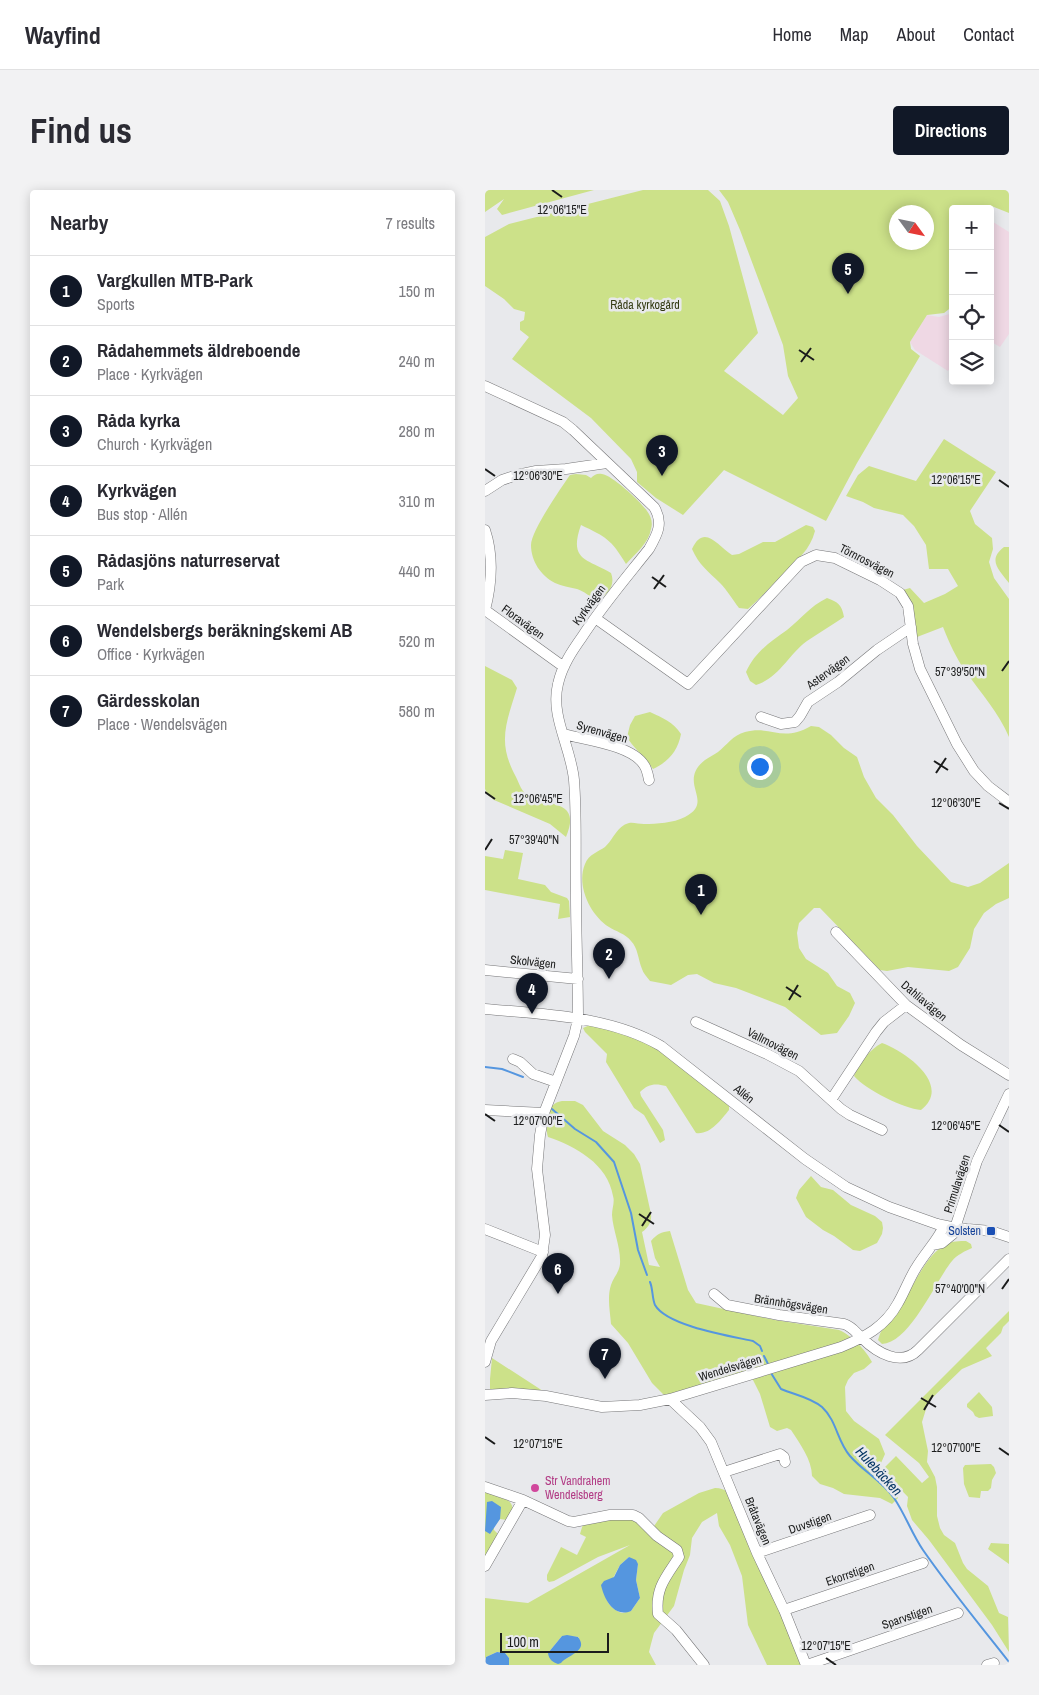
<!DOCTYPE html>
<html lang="en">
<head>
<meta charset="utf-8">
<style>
	body { margin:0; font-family:"Archivo Narrow",sans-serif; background:#f2f2f3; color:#2b2b33 }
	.controls { position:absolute; right:15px; top:15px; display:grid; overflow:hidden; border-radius:5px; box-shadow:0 2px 12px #0003 }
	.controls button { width:45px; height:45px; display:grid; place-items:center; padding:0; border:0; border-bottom:1px solid #e1e1e2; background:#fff; color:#2b2b33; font:25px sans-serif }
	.compass { position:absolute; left:404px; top:15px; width:45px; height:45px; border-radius:50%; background:#fff; box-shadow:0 2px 12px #0003; rotate:123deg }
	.scale { position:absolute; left:15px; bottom:12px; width:109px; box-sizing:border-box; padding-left:5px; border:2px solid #1b1c1c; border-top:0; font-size:14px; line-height:18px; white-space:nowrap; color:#1b1c1c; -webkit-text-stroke:4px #e8e9ec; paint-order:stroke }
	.you { position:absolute; left:274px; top:576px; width:18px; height:18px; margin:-12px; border:4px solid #fff; border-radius:50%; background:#1a73e8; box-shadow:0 0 0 8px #1a73e833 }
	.badge { display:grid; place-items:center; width:32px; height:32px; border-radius:50%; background:#111827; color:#fff; font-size:16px; font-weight:700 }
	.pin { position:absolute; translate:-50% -41px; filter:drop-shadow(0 1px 2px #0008) }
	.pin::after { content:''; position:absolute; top:26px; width:18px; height:15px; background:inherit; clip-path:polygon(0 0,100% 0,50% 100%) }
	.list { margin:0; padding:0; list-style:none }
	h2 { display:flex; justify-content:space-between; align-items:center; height:65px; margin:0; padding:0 20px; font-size:21px }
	h2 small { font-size:16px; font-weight:400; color:#7c7c81 }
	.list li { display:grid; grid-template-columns:32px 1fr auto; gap:15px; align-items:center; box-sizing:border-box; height:70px; padding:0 20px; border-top:1px solid #e1e1e2 }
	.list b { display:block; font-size:19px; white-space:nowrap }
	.list p { margin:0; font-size:16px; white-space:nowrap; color:#7c7c81 }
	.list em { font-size:16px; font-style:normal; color:#7c7c81 }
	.icon { flex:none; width:28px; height:28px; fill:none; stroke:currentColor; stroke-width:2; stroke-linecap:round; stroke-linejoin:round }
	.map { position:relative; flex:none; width:524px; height:1475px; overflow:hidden; border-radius:5px }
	header { display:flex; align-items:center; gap:30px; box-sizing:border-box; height:70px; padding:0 25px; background:#fff; border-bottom:1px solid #e1e1e2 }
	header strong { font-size:24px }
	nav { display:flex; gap:28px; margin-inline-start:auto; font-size:18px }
	.intro { display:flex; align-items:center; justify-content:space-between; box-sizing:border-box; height:120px; padding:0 30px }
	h1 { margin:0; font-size:35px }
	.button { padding:12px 22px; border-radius:5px; background:#111827; color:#fff; font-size:18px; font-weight:700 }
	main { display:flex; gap:30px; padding:0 30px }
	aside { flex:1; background:#fff; border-radius:5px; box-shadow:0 2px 12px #0003 }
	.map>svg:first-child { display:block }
	.education { fill:#efd8e4 }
	.green { fill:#cce189; fill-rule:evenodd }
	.water { fill:#5596df }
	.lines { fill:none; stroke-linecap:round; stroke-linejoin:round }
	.stream { stroke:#5596df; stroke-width:2 }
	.minor-casing { stroke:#767678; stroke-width:11 }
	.minor { stroke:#fff; stroke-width:10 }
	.ticks { fill:none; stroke:#1b1c1c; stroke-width:2 }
	.transit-dot { fill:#1a4fb4; stroke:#e8e9ec; stroke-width:2 }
	.hotel-dot { fill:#d1479c; stroke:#e8e9ec; stroke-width:2 }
	.labels { text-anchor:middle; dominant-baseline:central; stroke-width:5; stroke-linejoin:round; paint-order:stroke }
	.park-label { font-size:12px; fill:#333b12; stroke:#e8e9ec }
	.street-label { font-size:12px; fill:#1b1c1c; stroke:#e8e9ec }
	.transit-label { font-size:12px; fill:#164399; stroke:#e8e9ec; text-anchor:end }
	.hotel-label { font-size:12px; fill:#b23c85; stroke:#e8e9ec; text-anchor:start }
	.water-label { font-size:14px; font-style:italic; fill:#063765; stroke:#e8e9ec }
	.ticks-label { font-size:12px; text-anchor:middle; fill:#1b1c1c; stroke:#e8e9ec; stroke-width:5; stroke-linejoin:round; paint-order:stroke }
</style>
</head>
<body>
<header>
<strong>Wayfind</strong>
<nav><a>Home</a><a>Map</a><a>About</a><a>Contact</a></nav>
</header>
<div class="intro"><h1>Find us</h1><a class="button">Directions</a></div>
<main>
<aside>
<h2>Nearby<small>7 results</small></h2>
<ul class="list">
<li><span class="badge">1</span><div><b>Vargkullen MTB-Park</b><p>Sports</p></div><em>150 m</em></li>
<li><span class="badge">2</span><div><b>Rådahemmets äldreboende</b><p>Place · Kyrkvägen</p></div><em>240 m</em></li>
<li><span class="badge">3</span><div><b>Råda kyrka</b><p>Church · Kyrkvägen</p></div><em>280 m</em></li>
<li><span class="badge">4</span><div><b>Kyrkvägen</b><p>Bus stop · Allén</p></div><em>310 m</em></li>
<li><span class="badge">5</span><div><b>Rådasjöns naturreservat</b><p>Park</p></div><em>440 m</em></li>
<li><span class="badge">6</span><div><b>Wendelsbergs beräkningskemi AB</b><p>Office · Kyrkvägen</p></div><em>520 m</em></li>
<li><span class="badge">7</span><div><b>Gärdesskolan</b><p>Place · Wendelsvägen</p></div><em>580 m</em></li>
</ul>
</aside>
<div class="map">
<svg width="524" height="1475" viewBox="0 0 524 1475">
	<rect width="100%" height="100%" fill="#e8e9ec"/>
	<path class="education" d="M 505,30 L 524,42 L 524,144 L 515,157 L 505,151 Z
		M 468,123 L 468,173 L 463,181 L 430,160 L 425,152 L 442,125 L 454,127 Z"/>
	<path class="green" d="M 0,0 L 109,0 L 17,25 L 12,19 L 19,9 L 0,22 Z
		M 158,0 L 223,0 L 235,11 L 244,36 L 273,143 L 239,181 L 298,225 L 313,208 L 303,186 L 298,155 L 255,40 L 243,12 L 234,0 L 524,0 L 524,23 L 504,15 L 501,19 L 468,19 L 468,116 L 459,123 L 442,125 L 425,152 L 426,159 L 435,166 L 372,273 L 341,331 L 239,280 L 198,325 L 171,308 L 152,292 L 152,282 L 146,269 L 106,228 L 27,169 L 44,147 L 35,140 L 35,132 L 39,130 L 40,122 L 29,119 L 19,109 L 0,96 L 0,47 L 24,34 ZM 412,22 L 442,22 L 442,52 L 412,52 Z
		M 459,249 L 511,282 L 485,321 L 490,334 L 507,348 L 508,359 L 504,372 L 509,388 L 524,409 L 524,547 C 514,523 496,503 481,482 C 471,468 464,452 458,437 L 432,447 L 418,400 L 425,398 L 439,413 L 460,404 L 473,396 L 463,379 L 444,379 L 441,355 L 429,336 L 418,325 L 389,318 L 378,312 L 361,306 L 373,285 L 384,276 L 431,291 Z
		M 91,284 L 101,285 L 106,288 C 109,285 112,283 117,284 C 127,285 156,312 162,321 C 166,326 168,333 166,339 C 164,353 150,364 141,374 C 126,349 121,347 96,335 C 83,371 103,369 126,383 C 131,396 122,405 112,410 C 105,407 99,401 92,399 C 84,397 77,396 70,393 C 56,386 46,371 46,355 C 46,341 76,298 85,285 Z
		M 321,335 L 328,337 L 330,341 C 325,360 313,369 300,382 C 287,395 276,408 263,419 L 254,418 C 248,410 242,400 235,393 C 223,381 214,375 207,359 C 219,333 233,356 247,365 L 254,364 L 278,352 L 290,352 Z
		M 519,357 L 524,357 L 524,393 C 514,380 502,370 519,357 Z
		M 342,408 C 353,412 357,415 359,427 C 347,435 334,443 322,451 C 304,464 294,488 271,495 L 265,491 L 261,482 C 270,462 285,452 302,440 C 317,428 324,417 342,408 Z
		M 0,476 L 27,490 L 32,498 C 21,534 12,552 31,587 C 33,591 35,597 38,601 C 54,620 99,604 81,647 L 65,634 L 9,610 L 3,605 L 0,599 Z
		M 165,522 C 178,528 188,532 196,544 C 193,561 183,572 168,579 C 160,567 149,559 142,547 L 145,535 L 150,526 Z
		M 326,536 L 334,537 L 346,545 L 359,558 L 372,567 L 379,587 L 391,608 L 408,625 L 432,656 L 466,692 L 483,697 L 495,693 L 524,673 L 524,708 L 511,714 L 499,723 L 489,739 L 485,758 L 473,777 L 464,781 L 423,777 L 402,781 L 395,780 L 335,718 L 329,718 L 314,733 L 312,743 L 314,758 L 321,769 L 343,783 L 352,796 L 365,803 L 370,813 L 364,826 L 352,843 L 336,845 L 300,817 L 251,798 L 229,793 L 212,784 L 203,785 L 186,795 L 165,791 C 162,787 158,783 157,779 C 153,769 153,758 146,751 C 141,744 130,741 124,737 C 105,725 91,695 100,674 C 104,664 113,662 120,657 C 128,650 132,636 144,633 C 148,632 154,634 159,634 C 172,634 188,633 200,627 C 231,611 191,593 220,570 C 224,567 229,565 233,562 C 242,555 248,545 260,542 C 287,535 296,553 326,536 Z
		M 20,660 L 38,663 L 33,689 L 60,695 L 66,702 L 82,708 L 84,711 L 85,727 L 73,729 L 75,714 L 0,700 L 0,666 L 18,669 Z
		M 105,835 L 139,843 L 175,860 L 240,911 L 244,916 L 244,920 C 236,930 225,945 211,943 L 181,896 C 170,893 163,894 155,902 L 156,906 L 178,940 L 180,950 L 175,953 L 159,925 L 149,918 L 121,872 L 122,864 L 100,842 L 98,838 Z
		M 397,853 C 420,861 468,895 436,920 C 419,919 380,899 369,886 C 375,872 384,860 397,853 Z
		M 77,911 L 90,911 L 98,915 L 118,941 L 140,955 L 149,964 L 155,974 L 166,1024 C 167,1032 163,1038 157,1042 L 164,1075 L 175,1077 L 170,1068 L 166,1051 C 172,1044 176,1042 185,1041 L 203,1100 L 211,1113 L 290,1130 L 354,1140 C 366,1145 381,1160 387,1172 L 379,1179 L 369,1183 L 363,1190 L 360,1197 L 361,1221 L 369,1231 L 394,1249 L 400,1264 L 396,1273 L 395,1283 L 410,1300 L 413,1308 L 407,1314 L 395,1308 L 359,1304 L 348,1298 L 335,1294 L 327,1286 C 327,1270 315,1254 306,1240 L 302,1238 L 292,1241 L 285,1237 L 275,1204 L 264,1182 L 260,1181 L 198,1201 L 179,1205 L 167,1193 L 143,1153 L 126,1134 C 125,1121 122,1107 126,1095 C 128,1088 134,1083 135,1074 C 136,1057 128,1041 127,1025 C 127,1018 130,1012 128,1006 C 123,974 90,956 63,947 C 59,934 61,913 77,911 Z
		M 326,986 L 336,997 L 348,1000 L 366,1015 L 390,1026 L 397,1032 L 398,1038 L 397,1044 L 392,1053 L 375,1061 L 368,1060 L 349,1046 L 338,1040 L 321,1027 L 311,1008 L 314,1000 Z
		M 481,1051 L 486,1054 L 487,1058 C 480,1061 472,1065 467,1071 C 451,1090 425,1153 397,1154 L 393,1150 C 397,1133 411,1122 421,1107 C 431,1090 443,1064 461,1054 C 467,1051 475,1051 481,1051 Z
		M 524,1121 L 524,1131 L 518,1137 L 516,1143 L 501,1158 L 507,1166 L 477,1179 L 447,1208 L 442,1216 L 437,1232 L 443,1261 L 442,1272 L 450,1287 L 452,1297 L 452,1326 L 455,1338 L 459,1345 L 470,1353 L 478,1373 L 482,1379 L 503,1396 L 514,1423 L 523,1427 L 524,1462 L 507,1435 L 444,1350 L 427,1330 L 422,1316 L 423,1307 L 397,1280 L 411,1266 L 437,1293 L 444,1287 L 434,1273 L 400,1245 Z
		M 7,1168 L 58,1201 L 5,1199 L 5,1189 Z
		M 494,1202 L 507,1217 L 508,1226 L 494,1228 L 490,1226 L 488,1222 L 482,1217 L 482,1214 Z
		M 506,1274 L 509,1277 L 511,1283 L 507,1290 L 506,1298 L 503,1301 L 496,1301 L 495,1308 L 484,1307 L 479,1294 L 478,1278 L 480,1275 Z
		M 230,1298 C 242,1298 249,1305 248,1318 L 254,1324 L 268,1355 L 317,1475 L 282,1475 L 263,1435 L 257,1386 L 245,1355 L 234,1336 L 232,1323 L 217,1332 L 207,1348 L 205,1365 L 199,1380 L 189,1416 L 169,1443 L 166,1454 L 164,1462 L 171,1475 L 24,1475 L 24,1468 L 20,1463 L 12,1462 L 1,1467 L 0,1469 L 0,1408 L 43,1413 L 145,1355 L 113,1367 L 69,1391 L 64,1392 L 62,1390 L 62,1385 L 76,1357 L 92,1365 L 101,1347 L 95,1344 L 98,1334 L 121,1329 L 149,1330 L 165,1342 L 178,1323 L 214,1303 ZM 144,1367 L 153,1374 L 151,1390 L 155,1408 L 146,1421 L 137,1423 C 128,1420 121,1413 120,1403 L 135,1375 ZM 77,1446 L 94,1447 L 84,1467 L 78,1470 L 63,1463 Z
		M 0,1301 C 15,1307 38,1310 22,1330 L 15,1329 L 9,1336 L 9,1340 L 13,1344 L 0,1370 Z
		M 506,1353 L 524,1354 L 524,1374 L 503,1359 Z"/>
	<path class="water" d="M 7,1311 L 16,1317 L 15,1329 L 5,1344 L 0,1341 L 2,1312 Z
		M 144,1367 L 151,1370 L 153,1374 L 151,1390 L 155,1408 L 146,1421 C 129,1428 119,1409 116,1395 L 119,1391 L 129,1387 L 135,1375 Z
		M 82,1445 L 93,1447 C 104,1461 83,1465 76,1473 L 73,1474 C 68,1472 64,1470 63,1463 L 77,1446 Z
		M 12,1462 L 20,1463 L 24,1468 L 24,1475 L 0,1475 L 1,1467 Z"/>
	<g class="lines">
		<path class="stream" d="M 0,877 L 17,879 L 38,887
			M 67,919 L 90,939 L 111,952 L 129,972 L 146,1023 L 153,1060 L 162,1085
			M 165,1092 C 168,1099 167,1108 170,1115 C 182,1136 245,1146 268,1151 L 275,1156 L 277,1161
			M 279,1166 L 284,1176
			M 286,1183 L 296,1199 C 310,1205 325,1207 337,1217 C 352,1231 352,1251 365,1266 C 378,1281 397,1291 409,1308 C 420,1324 427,1344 438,1360 C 465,1399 495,1435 524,1472"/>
		<defs>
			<path id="minor" d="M 0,196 L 78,232 L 88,240 L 169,317 C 179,333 172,345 164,359 C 141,388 117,416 97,447 C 87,461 77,476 73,494 C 65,526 86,557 89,590 C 92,628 90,666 91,704 C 91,745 93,787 93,829 L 89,846 L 59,923 L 55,945 L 52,979 L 60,1045 L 57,1066 L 6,1151 L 0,1172
				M 0,301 L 17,290 L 32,285 L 51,281 L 81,279 L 122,273
				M 0,340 C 9,367 7,393 0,420 L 79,477
				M 110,428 L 203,494 L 316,372 L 331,365 L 350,368 L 395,390 L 415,403 L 423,416 L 428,454 L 435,479 L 472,554 L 489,581 L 503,596 L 524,612
				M 276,527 L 296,534 L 310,532 L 315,526 L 323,512 L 353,492 L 392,460 L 426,437
				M 79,544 C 100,550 147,555 159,575 C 162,579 163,585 164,590
				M 351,742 L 421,815 L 476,855 L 524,885
				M 0,780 L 93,789
				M 0,819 C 57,824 125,826 176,856 L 320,969 L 361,997 L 404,1017 L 452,1034 L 471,1038 L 506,1041 L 524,1047
				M 211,832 L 282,864 L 314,881 L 356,919 L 365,925 L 397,940
				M 28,869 L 35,872 L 48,884 L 71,892
				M 346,910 L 391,842 L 399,832 L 421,815
				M 0,920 L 59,923
				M 0,1039 L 58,1062
				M 447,1055 L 457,1053 L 468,1044 L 492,971 L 524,904
				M 229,1104 L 242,1115 L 294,1125 L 359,1134 C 368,1137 370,1142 377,1148 C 392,1163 416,1177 433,1160 L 524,1069
				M 0,1205 L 27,1203 L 61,1206 L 117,1217 L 155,1215 L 185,1209 L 356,1157 C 380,1147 400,1137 413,1113 C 420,1101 424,1089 431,1078 C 440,1063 452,1051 459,1036
				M 185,1209 L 215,1237 L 226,1252 L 272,1363 L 299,1420 L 321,1475
				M 239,1282 L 295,1264 L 299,1267 L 300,1272
				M 0,1297 L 38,1310 L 83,1331 L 89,1332 L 125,1325 L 148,1325 L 154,1328 L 172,1346 L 192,1360 L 194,1367 C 181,1387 170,1398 173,1424 L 191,1440 L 219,1475
				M 272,1363 L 385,1325
				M 0,1376 L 38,1310
				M 299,1420 L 438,1373
				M 322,1475 L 473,1423
				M 502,1475 L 509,1473"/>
		</defs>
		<use href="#minor" class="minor-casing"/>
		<use href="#minor" class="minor"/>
	</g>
	<path class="ticks" d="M 67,0 L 77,7M 314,160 L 329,170M 316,172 L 326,158M 0,279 L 10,286M 514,290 L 524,297M 167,387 L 181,397M 169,399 L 179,385M 517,481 L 524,471M 449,571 L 463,580M 451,583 L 461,568M 0,602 L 10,609M 514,613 L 524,619M 0,660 L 7,649M 301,797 L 316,807M 304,810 L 313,795M 0,924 L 10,931M 514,935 L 524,942M 154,1024 L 169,1034M 157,1036 L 166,1022M 517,1099 L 524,1089M 436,1208 L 451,1217M 439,1220 L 448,1205M 0,1247 L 10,1254M 514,1258 L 524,1265M 341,1468 L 351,1475"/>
	<rect class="transit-dot" x="501" y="1036" width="10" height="10" rx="2.5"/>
	<circle class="hotel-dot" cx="50" cy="1298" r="5"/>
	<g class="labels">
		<g class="park-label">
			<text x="160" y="115">Råda kyrkogård</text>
		</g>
		<g class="street-label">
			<text transform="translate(382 371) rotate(27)">Törnrosvägen</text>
			<text transform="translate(104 415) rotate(-54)">Kyrkvägen</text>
			<text transform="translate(38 432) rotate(36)">Floravägen</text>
			<text transform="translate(343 482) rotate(-36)">Astervägen</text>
			<text transform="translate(117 542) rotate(16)">Syrenvägen</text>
			<text transform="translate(48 772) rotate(6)">Skolvägen</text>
			<text transform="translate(439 811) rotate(40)">Dahliavägen</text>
			<text transform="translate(288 854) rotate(27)">Vallmovägen</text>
			<text transform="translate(259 904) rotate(39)">Allén</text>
			<text transform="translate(472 994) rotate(-72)">Primulavägen</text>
			<text transform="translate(306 1114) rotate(9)">Brännhögsvägen</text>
			<text transform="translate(245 1178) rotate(-17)">Wendelsvägen</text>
			<text transform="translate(273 1331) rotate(68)">Bråtavägen</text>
			<text transform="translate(325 1333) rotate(-19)">Duvstigen</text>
			<text transform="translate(365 1384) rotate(-19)">Ekorrstigen</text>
			<text transform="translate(422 1427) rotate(-19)">Sparvstigen</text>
		</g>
		<g class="transit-label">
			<text x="496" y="1041">Solsten</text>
		</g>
		<g class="hotel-label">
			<text x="60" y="1291">Str Vandrahem<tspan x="60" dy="14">Wendelsberg</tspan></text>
		</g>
		<g class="water-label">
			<text transform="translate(394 1281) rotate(47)">Hulebäcken</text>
		</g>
	</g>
	<g class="ticks-label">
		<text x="77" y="24">12°06'15"E</text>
		<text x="53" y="290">12°06'30"E</text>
		<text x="471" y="294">12°06'15"E</text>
		<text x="475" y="486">57°39'50"N</text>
		<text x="53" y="613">12°06'45"E</text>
		<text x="471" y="617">12°06'30"E</text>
		<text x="49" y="654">57°39'40"N</text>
		<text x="53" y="935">12°07'00"E</text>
		<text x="471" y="940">12°06'45"E</text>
		<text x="475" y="1103">57°40'00"N</text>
		<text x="53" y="1258">12°07'15"E</text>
		<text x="471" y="1262">12°07'00"E</text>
		<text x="341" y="1460">12°07'15"E</text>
	</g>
</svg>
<div class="controls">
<button>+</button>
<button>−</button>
<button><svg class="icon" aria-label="locate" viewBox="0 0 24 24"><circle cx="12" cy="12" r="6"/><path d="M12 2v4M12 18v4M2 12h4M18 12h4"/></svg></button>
<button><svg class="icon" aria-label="layers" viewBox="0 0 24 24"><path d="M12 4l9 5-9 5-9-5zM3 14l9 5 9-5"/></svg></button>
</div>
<svg class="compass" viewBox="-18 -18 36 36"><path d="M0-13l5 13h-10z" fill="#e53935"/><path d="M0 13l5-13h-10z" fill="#7c7c81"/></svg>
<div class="scale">100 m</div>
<div class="you"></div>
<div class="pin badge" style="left:216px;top:725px">1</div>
<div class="pin badge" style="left:124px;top:789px">2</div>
<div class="pin badge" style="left:177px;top:286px">3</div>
<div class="pin badge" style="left:47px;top:824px">4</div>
<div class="pin badge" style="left:363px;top:104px">5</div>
<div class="pin badge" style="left:73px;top:1104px">6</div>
<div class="pin badge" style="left:120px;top:1189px">7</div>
</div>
</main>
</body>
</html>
